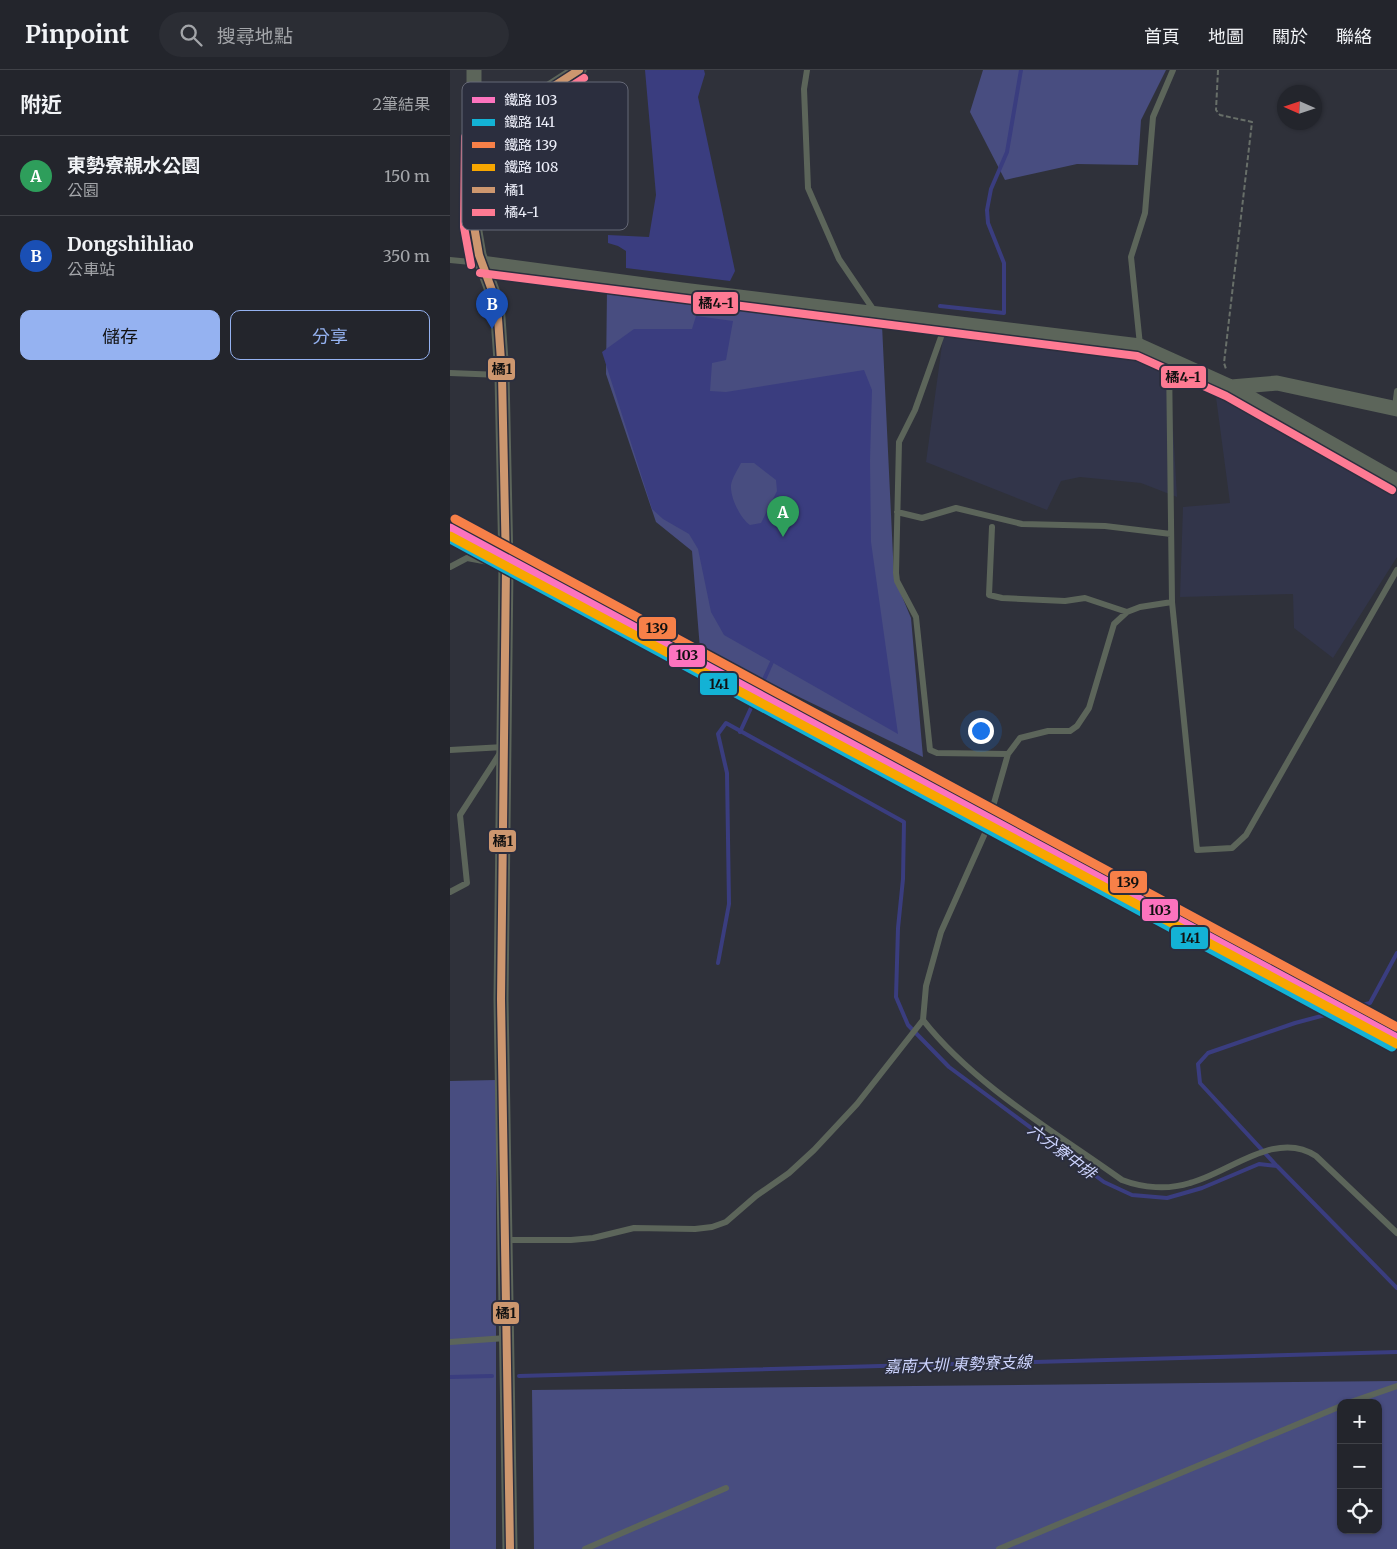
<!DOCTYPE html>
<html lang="zh-TW">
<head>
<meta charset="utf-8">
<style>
	body { margin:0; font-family:Merriweather,"Noto Sans TC",serif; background:#2b2d34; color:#f1f3f6 }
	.controls { position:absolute; right:15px; bottom:15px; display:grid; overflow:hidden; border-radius:10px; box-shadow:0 1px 4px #0004 }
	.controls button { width:45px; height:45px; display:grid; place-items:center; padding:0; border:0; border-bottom:1px solid #404248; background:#23252c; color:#f1f3f6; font:25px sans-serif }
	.compass { position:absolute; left:827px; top:15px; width:45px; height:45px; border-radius:50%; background:#23252c; box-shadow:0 1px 4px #0004; rotate:273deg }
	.you { position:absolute; left:530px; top:660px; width:18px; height:18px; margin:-12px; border:4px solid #fff; border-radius:50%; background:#1a73e8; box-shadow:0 0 0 8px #1a73e833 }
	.badge { display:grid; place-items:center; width:32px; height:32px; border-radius:50%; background:#95b2f1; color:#fff; font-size:16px; font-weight:700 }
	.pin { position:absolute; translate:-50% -41px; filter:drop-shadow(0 1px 2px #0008) }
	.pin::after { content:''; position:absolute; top:26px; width:18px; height:15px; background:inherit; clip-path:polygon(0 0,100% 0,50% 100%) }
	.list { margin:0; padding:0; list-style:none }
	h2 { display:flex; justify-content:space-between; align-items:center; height:65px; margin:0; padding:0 20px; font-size:21px }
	h2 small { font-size:16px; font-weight:400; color:#a3a5a9 }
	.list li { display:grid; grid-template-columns:32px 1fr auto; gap:15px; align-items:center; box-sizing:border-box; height:80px; padding:0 20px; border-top:1px solid #404248 }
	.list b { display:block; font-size:19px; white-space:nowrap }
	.list p { margin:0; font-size:16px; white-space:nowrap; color:#a3a5a9 }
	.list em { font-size:16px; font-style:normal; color:#a3a5a9 }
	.actions { display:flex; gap:10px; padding:15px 20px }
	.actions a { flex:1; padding:11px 0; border:1px solid #95b2f1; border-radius:10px; text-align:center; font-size:18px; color:#95b2f1 }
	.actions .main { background:#95b2f1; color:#111 }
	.icon { flex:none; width:28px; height:28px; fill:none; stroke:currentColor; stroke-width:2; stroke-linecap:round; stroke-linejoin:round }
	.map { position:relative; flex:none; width:947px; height:1479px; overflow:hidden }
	header { display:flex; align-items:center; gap:30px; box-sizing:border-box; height:70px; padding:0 25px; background:#23252c; border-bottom:1px solid #404248 }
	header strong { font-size:24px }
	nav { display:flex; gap:28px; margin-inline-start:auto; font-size:18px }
	.search { width:350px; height:45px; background:#2b2d34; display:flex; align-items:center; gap:12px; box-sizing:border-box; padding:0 18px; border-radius:28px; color:#a3a5a9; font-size:19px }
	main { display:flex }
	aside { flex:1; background:#23252c }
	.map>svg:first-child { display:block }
	.built { fill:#32354a }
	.green { fill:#484d80; fill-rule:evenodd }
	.water { fill:#3a3d7f; fill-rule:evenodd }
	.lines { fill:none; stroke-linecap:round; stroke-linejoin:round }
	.stream { stroke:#3a3d7f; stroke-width:4 }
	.path { stroke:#686f69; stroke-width:2; stroke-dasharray:5 2.5; stroke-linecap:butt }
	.service { stroke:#5c655a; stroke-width:6 }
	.tertiary { stroke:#5c655a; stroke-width:15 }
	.bus-1-casing { stroke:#2b2e3e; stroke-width:11 }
	.bus-2-casing { stroke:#2b2e3e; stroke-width:11 }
	.bus-1 { stroke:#cd976f; stroke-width:8 }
	.bus-2 { stroke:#fe7a93; stroke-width:8 }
	.rail-1-casing { stroke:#2b2e3e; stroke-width:12 }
	.rail-2-casing { stroke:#2b2e3e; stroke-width:12 }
	.rail-3-casing { stroke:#2b2e3e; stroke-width:12 }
	.rail-4-casing { stroke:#2b2e3e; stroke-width:12 }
	.rail-1 { stroke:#fc73be; stroke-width:9 }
	.rail-2 { stroke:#13b2d5; stroke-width:9 }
	.rail-3 { stroke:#f78048; stroke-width:9 }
	.rail-4 { stroke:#f7a600; stroke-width:9 }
	.labels { text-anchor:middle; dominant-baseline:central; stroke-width:4; stroke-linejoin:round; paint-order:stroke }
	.water-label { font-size:16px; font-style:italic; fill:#cdd4fe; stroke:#2b2e3e }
	.key { fill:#2b2e3e; stroke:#656876; stroke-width:1 }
	.key-label { font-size:14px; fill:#edeffa }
	.line-badge { stroke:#2b2e3e; stroke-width:2 }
	.pale-badge-label { font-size:14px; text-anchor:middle; font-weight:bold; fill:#111 }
</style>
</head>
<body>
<header>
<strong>Pinpoint</strong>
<div class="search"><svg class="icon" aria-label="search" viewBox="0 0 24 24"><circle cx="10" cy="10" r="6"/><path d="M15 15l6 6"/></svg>搜尋地點</div>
<nav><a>首頁</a><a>地圖</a><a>關於</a><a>聯絡</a></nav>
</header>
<main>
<aside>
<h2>附近<small>2筆結果</small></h2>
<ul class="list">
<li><span class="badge" style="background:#2e9e5b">A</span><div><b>東勢寮親水公園</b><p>公園</p></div><em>150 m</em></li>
<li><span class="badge" style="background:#1a4fb4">B</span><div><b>Dongshihliao</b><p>公車站</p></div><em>350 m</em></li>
</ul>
<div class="actions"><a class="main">儲存</a><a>分享</a></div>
</aside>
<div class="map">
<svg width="947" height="1479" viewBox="0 0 947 1479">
	<rect width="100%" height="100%" fill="#2f313a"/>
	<path class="built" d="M 495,253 L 657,271 L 719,289 L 727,427 L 691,413 L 630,407 L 611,411 L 597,440 L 476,392 Z
		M 764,312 L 947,413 L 947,487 L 883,588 L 844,558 L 843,524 L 730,527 L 733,437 L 780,433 Z"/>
	<path class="green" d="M 533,0 L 716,0 L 691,50 L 688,95 L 627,94 L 555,110 L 520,42 Z
		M 157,219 L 432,255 L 444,507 L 461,548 L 473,687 L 250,579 L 242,481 L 206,452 L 156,304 Z
		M 46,1010 L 46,1479 L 0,1479 L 0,1011 Z
		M 947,1311 L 947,1479 L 84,1479 L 82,1320 ZM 891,1333 L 928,1333 L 928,1460 L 891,1460 Z"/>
	<path class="water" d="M 195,0 L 254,0 L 255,4 L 248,27 L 285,201 L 280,211 L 176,198 L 176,181 L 168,176 L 158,173 L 158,165 L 199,167 L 206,125 Z
		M 246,246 L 283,251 L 276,290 L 262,293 L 260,321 L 276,322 L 414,300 L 422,320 L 420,390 L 421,472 L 448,664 L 274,565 L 261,542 L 248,479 L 239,464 L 213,449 L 202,439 L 152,282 L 184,259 L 242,259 ZM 291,393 L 304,393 L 326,410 L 327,421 L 311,453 L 300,455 C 291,449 280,428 281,415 C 282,408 288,399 291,393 Z"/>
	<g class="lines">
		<path class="stream" d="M 490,236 L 554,243 L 554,193 L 538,153 L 537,140 L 541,119 L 557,82 L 571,0
			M 290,662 L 322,592
			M 268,893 L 279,834 L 277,703 L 268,664 L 276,653 L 454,752 L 453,809 L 448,858 L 446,927 L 458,955 L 499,997 L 654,1112 L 682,1125 L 717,1128 L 752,1118 L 809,1094 L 827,1096 L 947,1218
			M 826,1095 L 750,1013 L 748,994 L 758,983 L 845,953 L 920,933 L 947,883
			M 69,1306 L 947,1282
			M 0,1307 L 42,1306"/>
		<path class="path" d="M 768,0 L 766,40 L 770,45 L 802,52 L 774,293 L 776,299"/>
		<path class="service" d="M 357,0 L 354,19 L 358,118 L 389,189 L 425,242
			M 0,190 L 31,193
			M 496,253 L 465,340 L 449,372 L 446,503 L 447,511 L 466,547 L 480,680 L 487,683 L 558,684 L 570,668 L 598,661 L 620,661 L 627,656 L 639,638 L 664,554 L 677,542 L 690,537 L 722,532
			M 690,275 L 681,187 L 695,143 L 703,47 L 723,0
			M 719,289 L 722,532 L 747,780 L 782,778 L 796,765 L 947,500
			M 0,303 L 51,305
			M 945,337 L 947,321
			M 447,442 L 472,448 L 506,438 L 572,454 L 655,456 L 721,464
			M 542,457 L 539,525 L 552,528 L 615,531 L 635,528 L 677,542
			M 0,497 L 17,488 L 55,495
			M 0,680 L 54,677 L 10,745 L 17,813 L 0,822
			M 558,684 L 536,761 L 491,862 L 476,916 L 473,950 C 524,1015 605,1062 672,1110 C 693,1118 718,1120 740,1113 C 779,1103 826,1059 866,1086 L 947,1163
			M 56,1170 L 121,1170 L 143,1168 L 184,1158 L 245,1159 L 262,1157 L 276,1152 L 306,1126 L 339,1103 L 364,1080 L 407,1034 L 473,950
			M 0,1272 L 56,1268
			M 898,1333 L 947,1316
			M 135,1479 L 276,1418
			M 549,1479 L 891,1336"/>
		<path class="tertiary" d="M 24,0 L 24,156 L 29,185 L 47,234 L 52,305 L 56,496 L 51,929 L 60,1479
			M 25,67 L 129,0
			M 31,193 L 232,220 L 690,276 L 781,317 L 947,411
			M 781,317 L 827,313 L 947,339"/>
		<defs>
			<path id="bus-1" d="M 25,67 L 24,156 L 29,185 L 47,234 L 52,305 L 56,496 L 51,929 L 60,1479
				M 25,67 L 129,0"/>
			<path id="bus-2" d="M 15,67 L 14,157 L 21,195
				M 30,75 L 134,8
				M 30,203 L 687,286 L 776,326 L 942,420"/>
		</defs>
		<use href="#bus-1" class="bus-1-casing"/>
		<use href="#bus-2" class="bus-2-casing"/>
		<use href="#bus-1" class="bus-1"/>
		<use href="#bus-2" class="bus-2"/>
		<defs>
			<path id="rail-1" d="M 0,458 L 947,968"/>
			<path id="rail-2" d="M 0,469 L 942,977"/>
			<path id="rail-3" d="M 5,449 L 947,957"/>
			<path id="rail-4" d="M 0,466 L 947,974"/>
		</defs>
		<use href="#rail-1" class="rail-1-casing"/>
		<use href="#rail-2" class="rail-2-casing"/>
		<use href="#rail-3" class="rail-3-casing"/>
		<use href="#rail-4" class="rail-4-casing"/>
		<use href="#rail-1" class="rail-1"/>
		<use href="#rail-2" class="rail-2"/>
		<use href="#rail-3" class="rail-3"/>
		<use href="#rail-4" class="rail-4"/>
	</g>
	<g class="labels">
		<g class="water-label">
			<text transform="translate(612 1081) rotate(37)">六分寮中排</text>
			<text transform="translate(508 1294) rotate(-2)">嘉南大圳 東勢寮支線</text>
		</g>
	</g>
	<rect x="12" y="12" width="166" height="148" rx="8" class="key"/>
	<rect x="22" y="27" width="23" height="6" fill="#fc73be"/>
	<rect x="22" y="49" width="23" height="7" fill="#13b2d5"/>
	<rect x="22" y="72" width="23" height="6" fill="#f78048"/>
	<rect x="22" y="94" width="23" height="7" fill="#f7a600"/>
	<rect x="22" y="117" width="23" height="6" fill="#cd976f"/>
	<rect x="22" y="139" width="23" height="7" fill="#fe7a93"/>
	<g class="key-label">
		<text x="54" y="35">鐵路 103</text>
		<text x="54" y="57">鐵路 141</text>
		<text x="54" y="80">鐵路 139</text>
		<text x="54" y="102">鐵路 108</text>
		<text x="54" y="125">橘1</text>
		<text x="54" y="147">橘4-1</text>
	</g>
	<g class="line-badge">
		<rect x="242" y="221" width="47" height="24" rx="5" fill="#fe7a93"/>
		<rect x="37" y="287" width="29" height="24" rx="5" fill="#cd976f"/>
		<rect x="710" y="295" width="47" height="24" rx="5" fill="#fe7a93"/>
		<rect x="188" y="546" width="39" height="24" rx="5" fill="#f78048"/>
		<rect x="218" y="574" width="38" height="24" rx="5" fill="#fc73be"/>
		<rect x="249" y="602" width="39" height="24" rx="5" fill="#13b2d5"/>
		<rect x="38" y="759" width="29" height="24" rx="5" fill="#cd976f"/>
		<rect x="659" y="800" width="39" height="24" rx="5" fill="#f78048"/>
		<rect x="691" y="828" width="38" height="24" rx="5" fill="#fc73be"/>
		<rect x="720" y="856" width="39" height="24" rx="5" fill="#13b2d5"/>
		<rect x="42" y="1231" width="28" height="24" rx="5" fill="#cd976f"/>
	</g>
	<g class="pale-badge-label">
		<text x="266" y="238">橘4-1</text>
		<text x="52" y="304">橘1</text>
		<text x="733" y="312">橘4-1</text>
		<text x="207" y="563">139</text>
		<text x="237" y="590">103</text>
		<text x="269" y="619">141</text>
		<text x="53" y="776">橘1</text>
		<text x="678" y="817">139</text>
		<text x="710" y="845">103</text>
		<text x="740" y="873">141</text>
		<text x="56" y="1248">橘1</text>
	</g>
</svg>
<div class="controls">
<button>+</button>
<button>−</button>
<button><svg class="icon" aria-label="locate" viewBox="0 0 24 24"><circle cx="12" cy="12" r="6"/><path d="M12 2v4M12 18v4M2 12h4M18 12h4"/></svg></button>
</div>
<svg class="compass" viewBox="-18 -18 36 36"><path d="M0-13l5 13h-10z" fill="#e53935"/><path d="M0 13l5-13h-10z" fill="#a3a5a9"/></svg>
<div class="you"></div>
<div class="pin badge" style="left:333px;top:467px;background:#2e9e5b">A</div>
<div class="pin badge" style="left:42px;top:259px;background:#1a4fb4">B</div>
</div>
</main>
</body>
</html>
